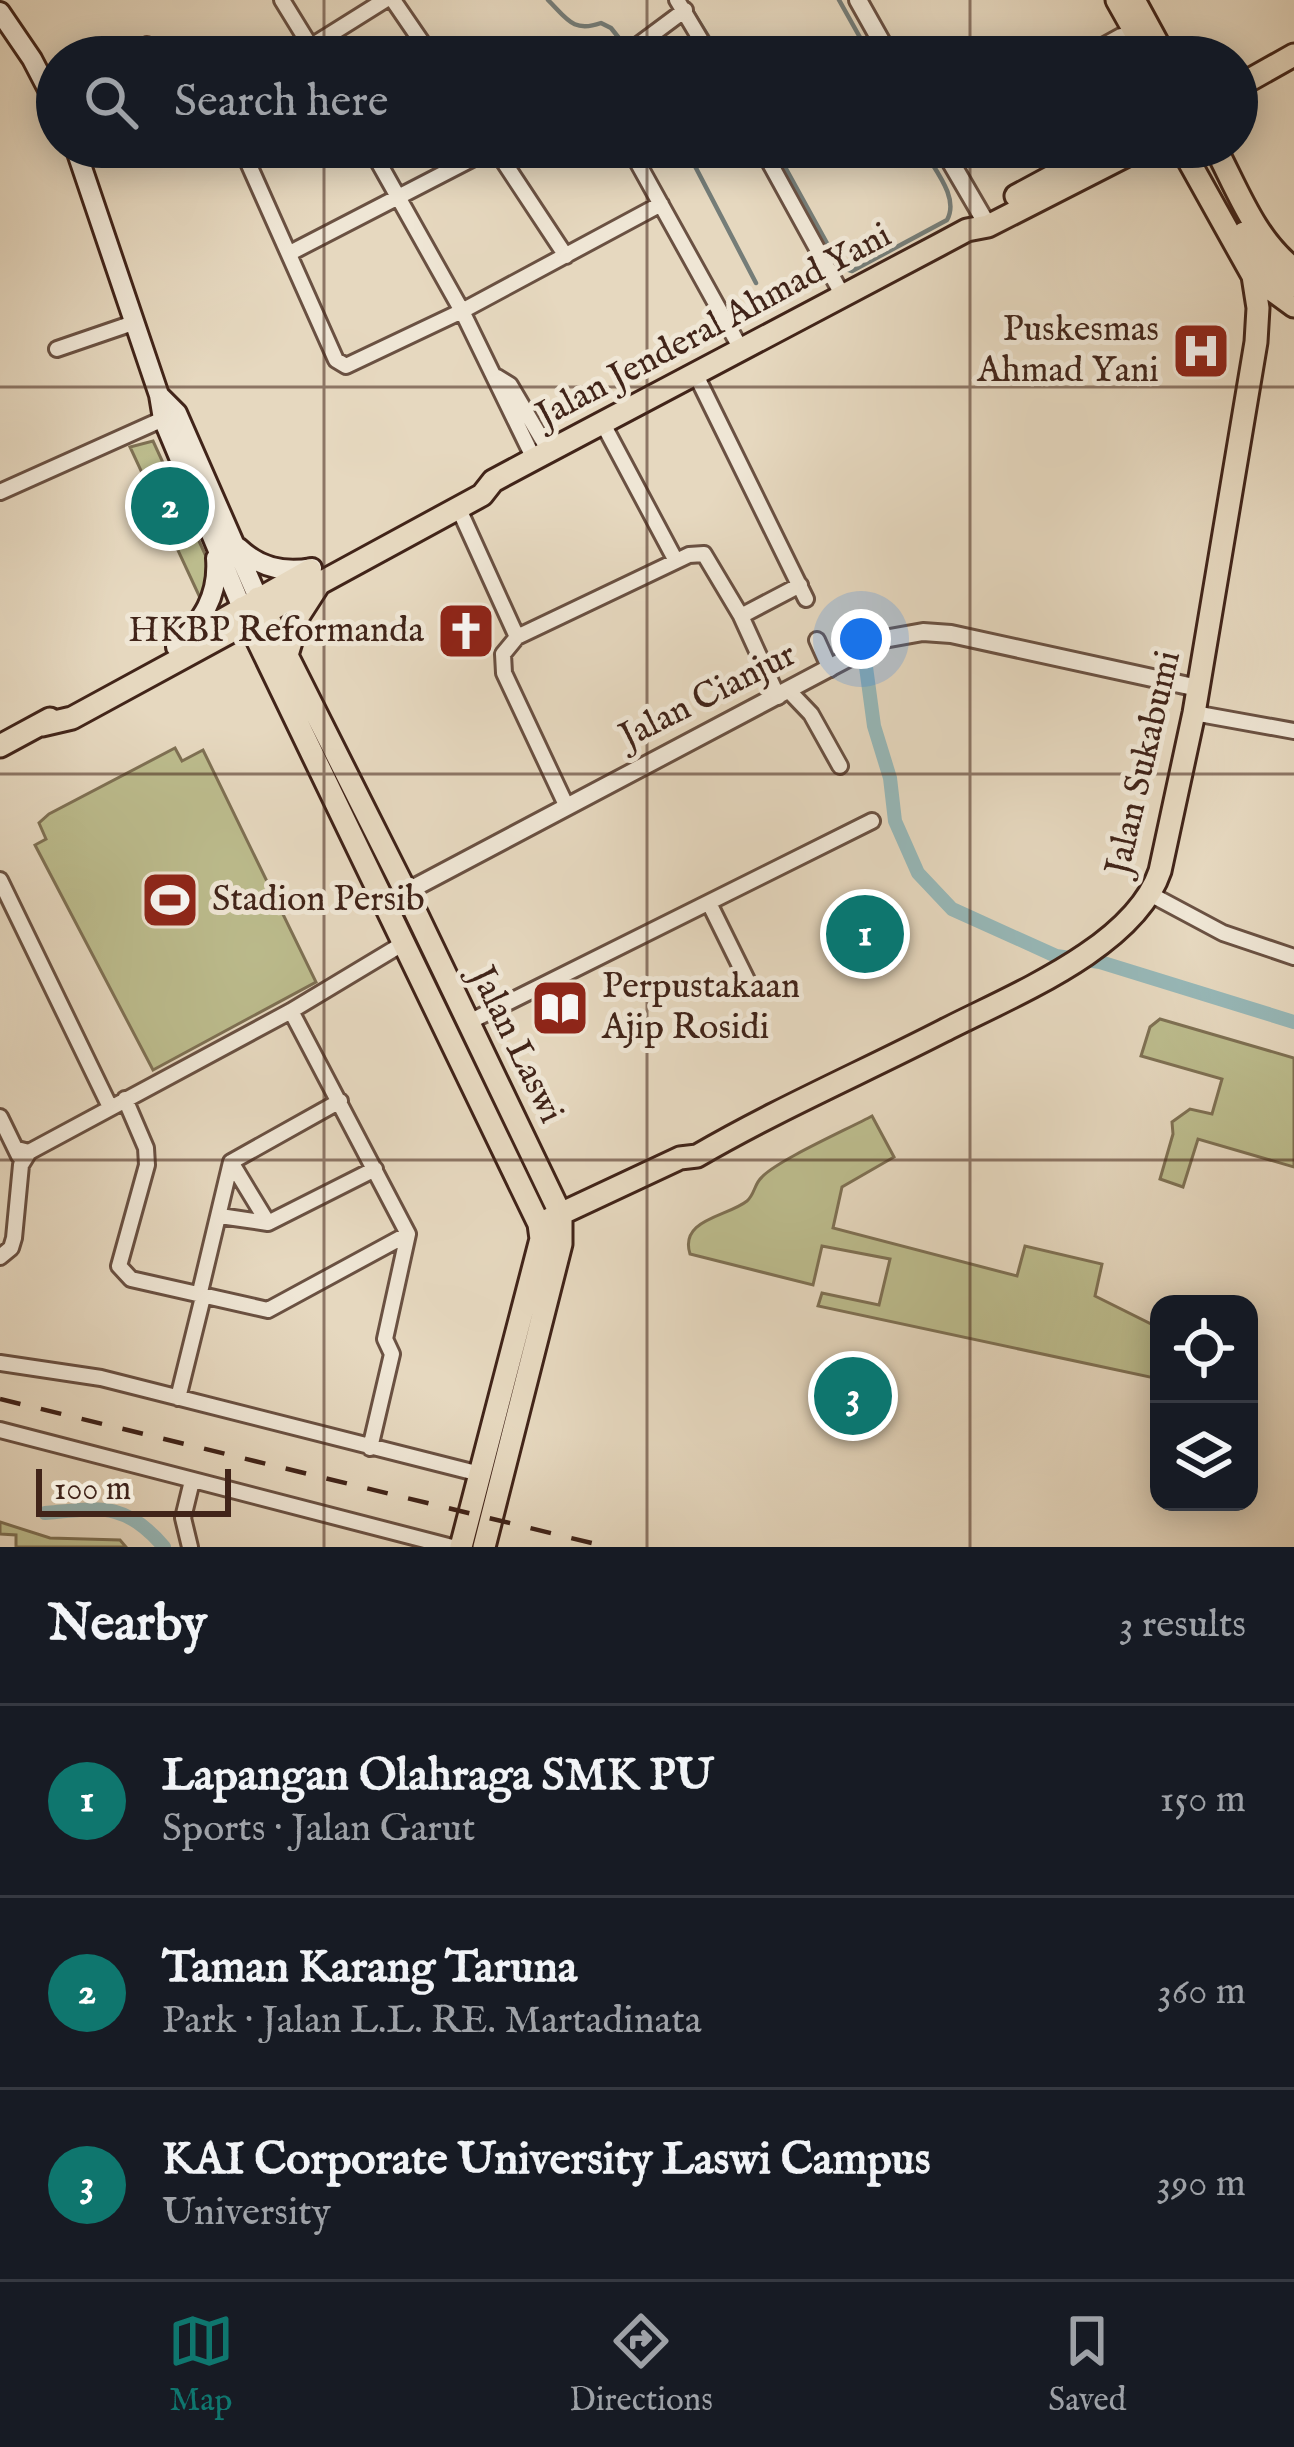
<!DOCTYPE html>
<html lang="en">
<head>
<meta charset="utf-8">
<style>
	body { margin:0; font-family:"IM FELL English",serif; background:#242831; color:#f1f3f6 }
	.controls { position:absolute; right:36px; bottom:36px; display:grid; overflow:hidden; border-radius:24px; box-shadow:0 6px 30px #0003 }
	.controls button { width:108px; height:108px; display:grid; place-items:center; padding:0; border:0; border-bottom:3px solid #363941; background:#171b24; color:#f1f3f6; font:60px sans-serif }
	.scale { position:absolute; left:36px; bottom:30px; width:195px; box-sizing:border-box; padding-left:12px; border:6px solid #412419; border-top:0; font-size:33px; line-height:42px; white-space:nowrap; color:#412419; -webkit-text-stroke:9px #efe6d5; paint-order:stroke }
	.you { position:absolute; left:861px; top:639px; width:42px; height:42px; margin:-30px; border:9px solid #fff; border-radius:50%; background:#1a73e8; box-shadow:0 0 0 18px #1a73e833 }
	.badge { display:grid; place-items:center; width:78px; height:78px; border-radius:50%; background:#0f766e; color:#fff; font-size:39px; font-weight:700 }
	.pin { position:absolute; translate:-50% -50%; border:6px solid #fff; box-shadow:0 3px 12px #0006 }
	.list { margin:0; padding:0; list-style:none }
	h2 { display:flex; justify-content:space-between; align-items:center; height:156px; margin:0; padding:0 48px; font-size:51px }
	h2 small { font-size:39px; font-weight:400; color:#9ea1a6 }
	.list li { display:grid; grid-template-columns:78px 1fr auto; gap:36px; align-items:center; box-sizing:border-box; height:192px; padding:0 48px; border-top:3px solid #363941 }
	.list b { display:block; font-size:45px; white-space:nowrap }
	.list p { margin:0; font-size:39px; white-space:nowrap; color:#9ea1a6 }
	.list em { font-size:39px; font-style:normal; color:#9ea1a6 }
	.icon { flex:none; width:66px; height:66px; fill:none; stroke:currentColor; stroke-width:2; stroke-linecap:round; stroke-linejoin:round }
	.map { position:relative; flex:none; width:1294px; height:1547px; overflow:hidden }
	.search { position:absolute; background:#171b24; box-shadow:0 6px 30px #0003; left:36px; right:36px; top:36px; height:132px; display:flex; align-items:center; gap:30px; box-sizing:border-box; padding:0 42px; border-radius:66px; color:#9ea1a6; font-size:45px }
	.sheet { height:732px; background:#171b24 }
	nav { display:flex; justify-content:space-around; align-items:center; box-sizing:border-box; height:168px; border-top:3px solid #363941; background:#171b24; font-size:33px; color:#9ea1a6 }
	nav a { display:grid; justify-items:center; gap:6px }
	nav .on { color:#0f766e }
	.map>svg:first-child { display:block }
	.green { fill:#bcbc8d; stroke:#7e7053; stroke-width:3 }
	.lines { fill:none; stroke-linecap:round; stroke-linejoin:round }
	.stream { stroke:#757d78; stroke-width:4.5 }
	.canal { stroke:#97b8b8; stroke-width:14 }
	.minor-casing { stroke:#6a5142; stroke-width:20 }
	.tertiary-casing { stroke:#6a5142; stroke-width:22 }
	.secondary-casing { stroke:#412419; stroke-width:24 }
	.primary-casing { stroke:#412419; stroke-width:27 }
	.minor { stroke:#efe6d5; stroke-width:14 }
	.tertiary { stroke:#efe6d5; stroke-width:16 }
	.secondary { stroke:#efe6d5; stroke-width:18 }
	.primary { stroke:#e6d8bf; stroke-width:21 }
	.rail { stroke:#412419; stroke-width:4.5; stroke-dasharray:21 21; stroke-linecap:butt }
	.grid { fill:none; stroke:#412419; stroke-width:3; stroke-opacity:0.55 }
	.labels { text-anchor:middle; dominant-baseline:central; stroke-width:10; stroke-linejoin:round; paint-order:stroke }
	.street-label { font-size:36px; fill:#412419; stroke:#efe6d5 }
	.poi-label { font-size:36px; fill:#412419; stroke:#efe6d5; text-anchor:end }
</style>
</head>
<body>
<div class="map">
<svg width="1294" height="1547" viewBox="0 0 1294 1547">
	<rect width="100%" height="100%" fill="#e6d8bf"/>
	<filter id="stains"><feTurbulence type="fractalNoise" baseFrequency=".00167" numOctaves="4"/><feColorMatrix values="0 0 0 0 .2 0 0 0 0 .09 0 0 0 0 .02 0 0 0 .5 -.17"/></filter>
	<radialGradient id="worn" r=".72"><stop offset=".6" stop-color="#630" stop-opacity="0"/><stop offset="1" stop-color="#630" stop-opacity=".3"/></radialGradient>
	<path class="green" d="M 153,441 L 210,565 L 202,602 L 130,447 Z
		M 175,748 L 182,761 L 203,750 L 316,982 L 153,1070 L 35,845 L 46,839 L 39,823 L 49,814 Z
		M 882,907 L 897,938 L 849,962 L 833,930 Z
		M 1160,1019 L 1294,1058 L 1294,1167 L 1198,1139 L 1183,1187 L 1160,1179 L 1173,1134 L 1172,1122 L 1190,1109 L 1212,1114 L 1222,1079 L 1141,1056 L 1150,1027 Z
		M 872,1116 L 894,1157 L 842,1187 L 833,1228 L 1017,1276 L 1025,1246 L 1102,1264 L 1095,1296 L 1159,1328 L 1159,1379 L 818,1306 L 822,1293 L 879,1305 L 890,1259 L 822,1246 L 813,1285 L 690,1254 C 679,1219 727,1217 747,1201 C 755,1194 754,1184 762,1177 C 778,1160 848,1129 872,1116 Z
		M 0,1522 L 50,1538 L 120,1540 L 126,1547 L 16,1547 L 16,1535 L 0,1534 Z"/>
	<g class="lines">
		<path class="stream" d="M 548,0 C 567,19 573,33 601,23 L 611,28 L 634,57
			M 839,0 L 871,57
			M 691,9 L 721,57
			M 685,147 L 756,283
			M 774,147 L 840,267 L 852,271 L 947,220 C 960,197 933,168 922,147"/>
		<path class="canal" d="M 847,635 L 866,667 L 874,726 L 890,778 L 895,821 L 918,873 L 952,909 L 1056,956 L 1100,962 L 1294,1022
			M 45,1513 C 100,1508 125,1501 164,1547"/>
		<defs>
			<path id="minor" d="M 282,0 L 317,57
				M 393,0 L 432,57
				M 677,0 L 711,57
				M 124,57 L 147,45
				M 294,57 L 385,0
				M 622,57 L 685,10
				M 1083,57 L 1121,36
				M 241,147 L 336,360 L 346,366 L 462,311 L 661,204
				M 370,147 L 462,311 L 534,459
				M 494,147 L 566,256
				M 629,147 L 741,349
				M 761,147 L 843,296
				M 290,253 L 495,147
				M 57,349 L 133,323
				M 695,373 L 806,599
				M 497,377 L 510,385 L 549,451
				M 602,422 L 676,561
				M 0,492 L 163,419
				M 458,507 L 517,637
				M 741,616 L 800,585
				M 817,640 L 830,669
				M 790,692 L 811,714 L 840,766
				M 1194,713 L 1294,731
				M 567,807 L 504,673 L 503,654 L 517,637 L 689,555 L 704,554 L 741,616 L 778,697
				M 0,880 L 110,1107
				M 1150,894 L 1223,933 L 1294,957
				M 710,905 L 747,980
				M 291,1011 L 408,1234 L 385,1339 L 392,1354 L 370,1448
				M 469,1022 L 872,821
				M 125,1099 L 146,1148 L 147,1165 L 119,1266 L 131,1279 L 268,1310 L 408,1234
				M 0,1117 L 19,1156
				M 17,1149 L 29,1152 L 291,1011 L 404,943
				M 231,1162 L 268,1223
				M 220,1216 L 268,1223 L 375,1169
				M 0,1257 L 11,1248 L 14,1238 L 21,1165 L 29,1152
				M 199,1296 L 231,1162 L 340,1101
				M 0,1363 L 101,1378 L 480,1474
				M 178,1398 L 203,1297
				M 0,1430 L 452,1547
				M 190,1547 L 183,1518 L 192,1481"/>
			<path id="tertiary" d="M 858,0 L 890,57
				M 942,147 L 988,226
				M 406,892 L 884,639 L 923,632 L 951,634 L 1198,688"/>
			<path id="secondary" d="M 0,12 L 32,59 L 57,107
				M 75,147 L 159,395 L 163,419 L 242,608
				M 159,395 L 177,413 L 258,598
				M 239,548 C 260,568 284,573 312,568
				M 176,647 C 202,620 219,597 216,558"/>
			<path id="primary" d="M 1117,0 L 1149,57
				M 1134,0 L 1165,57
				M 1237,87 L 1294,55
				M 1181,147 L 1253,276 L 1294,306
				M 1215,147 C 1238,191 1255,239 1294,269
				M 1016,196 L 1107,147
				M 1244,233 L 1272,274 L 1289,287
				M 258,598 L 406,892 L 561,1215 L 561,1244 L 484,1547
				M 242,608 L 539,1224 L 541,1239 L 461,1547
				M 196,635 L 310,570
				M 287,655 L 299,615 L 319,584
				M 42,725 L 72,718 L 482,495 L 493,481 L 534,459 L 939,245 L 967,230 L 988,226 L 1143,147
				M 0,746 L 50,719
				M 539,1224 L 680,1158 L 697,1156 C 776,1110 861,1073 943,1031 C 1011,996 1134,948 1160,871 L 1194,713 L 1256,342 L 1258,308 L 1253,276"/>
		</defs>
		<use href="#minor" class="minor-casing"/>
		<use href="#tertiary" class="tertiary-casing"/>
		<use href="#secondary" class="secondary-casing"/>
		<use href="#primary" class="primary-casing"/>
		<use href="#minor" class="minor"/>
		<use href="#tertiary" class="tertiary"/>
		<use href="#secondary" class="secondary"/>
		<use href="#primary" class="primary"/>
		<path class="rail" d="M 0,1399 L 608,1547"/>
	</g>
	<path class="grid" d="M 324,0 L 324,57M 647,0 L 647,57M 970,0 L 970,57M 324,147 L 324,1547M 647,147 L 647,1547M 970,147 L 970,1547M 0,387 L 1294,387M 0,774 L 1294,774M 0,1160 L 1294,1160"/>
	<defs>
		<symbol id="hospital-square" viewBox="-11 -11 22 22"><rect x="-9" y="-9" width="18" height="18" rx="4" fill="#8f2418" stroke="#efe6d5"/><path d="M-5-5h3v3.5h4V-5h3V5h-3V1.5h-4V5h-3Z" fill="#fff"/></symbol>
		<symbol id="church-square" viewBox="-11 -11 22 22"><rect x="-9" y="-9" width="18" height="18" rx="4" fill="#8f2418" stroke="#efe6d5"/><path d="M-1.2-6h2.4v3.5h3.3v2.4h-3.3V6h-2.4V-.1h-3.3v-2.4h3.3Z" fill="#fff"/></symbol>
		<symbol id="stadium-square" viewBox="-11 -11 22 22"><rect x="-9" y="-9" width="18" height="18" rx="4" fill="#8f2418" stroke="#efe6d5"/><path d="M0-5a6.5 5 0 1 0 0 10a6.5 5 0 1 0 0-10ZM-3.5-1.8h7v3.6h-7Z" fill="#fff"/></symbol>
		<symbol id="library-square" viewBox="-11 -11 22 22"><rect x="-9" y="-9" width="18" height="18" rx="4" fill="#8f2418" stroke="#efe6d5"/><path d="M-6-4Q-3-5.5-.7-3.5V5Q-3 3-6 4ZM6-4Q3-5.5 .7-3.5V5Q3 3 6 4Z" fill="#fff"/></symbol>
	</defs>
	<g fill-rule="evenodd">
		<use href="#hospital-square" x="1168" y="318" width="66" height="66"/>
		<use href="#church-square" x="433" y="598" width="66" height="66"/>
		<use href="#stadium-square" x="137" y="867" width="66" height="66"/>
		<use href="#library-square" x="527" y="975" width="66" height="66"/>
	</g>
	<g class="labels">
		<g class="street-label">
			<text transform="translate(714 326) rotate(-28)">Jalan Jenderal Ahmad Yani</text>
			<text transform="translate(708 696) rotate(-27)">Jalan Cianjur</text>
			<text transform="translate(1144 763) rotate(-77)">Jalan Sukabumi</text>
			<text transform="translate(516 1045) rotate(64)">Jalan Laswi</text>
		</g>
		<g class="poi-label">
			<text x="1159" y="330">Puskesmas<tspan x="1159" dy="41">Ahmad Yani</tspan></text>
			<text x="424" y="631">HKBP Reformanda</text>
			<text x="212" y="900" text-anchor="start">Stadion Persib</text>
			<text x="602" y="987" text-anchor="start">Perpustakaan<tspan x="602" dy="41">Ajip Rosidi</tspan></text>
		</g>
	</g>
	<rect width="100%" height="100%" filter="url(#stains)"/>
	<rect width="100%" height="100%" fill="url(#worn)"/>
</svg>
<div class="controls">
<button><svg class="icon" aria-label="locate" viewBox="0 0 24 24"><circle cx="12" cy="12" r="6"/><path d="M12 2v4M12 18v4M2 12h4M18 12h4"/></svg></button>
<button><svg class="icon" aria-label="layers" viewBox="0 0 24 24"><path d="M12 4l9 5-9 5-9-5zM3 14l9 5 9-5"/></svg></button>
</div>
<div class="scale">100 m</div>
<div class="you"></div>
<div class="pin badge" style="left:865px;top:934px">1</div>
<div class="pin badge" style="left:170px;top:506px">2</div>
<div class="pin badge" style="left:853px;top:1396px">3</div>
<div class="search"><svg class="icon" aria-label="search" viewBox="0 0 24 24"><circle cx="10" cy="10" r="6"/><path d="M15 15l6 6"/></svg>Search here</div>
</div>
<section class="sheet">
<h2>Nearby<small>3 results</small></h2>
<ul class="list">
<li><span class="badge">1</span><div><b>Lapangan Olahraga SMK PU</b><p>Sports · Jalan Garut</p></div><em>150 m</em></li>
<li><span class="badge">2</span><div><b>Taman Karang Taruna</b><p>Park · Jalan L.L. RE. Martadinata</p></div><em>360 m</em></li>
<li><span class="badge">3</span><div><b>KAI Corporate University Laswi Campus</b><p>University</p></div><em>390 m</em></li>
</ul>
</section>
<nav>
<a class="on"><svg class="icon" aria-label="map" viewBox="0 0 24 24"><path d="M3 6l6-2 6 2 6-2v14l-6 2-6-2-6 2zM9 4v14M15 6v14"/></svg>Map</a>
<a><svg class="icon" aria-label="directions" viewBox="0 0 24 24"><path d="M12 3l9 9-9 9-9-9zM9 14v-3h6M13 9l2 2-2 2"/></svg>Directions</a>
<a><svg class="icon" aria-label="saved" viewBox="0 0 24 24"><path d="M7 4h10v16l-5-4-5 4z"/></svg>Saved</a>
</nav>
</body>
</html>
